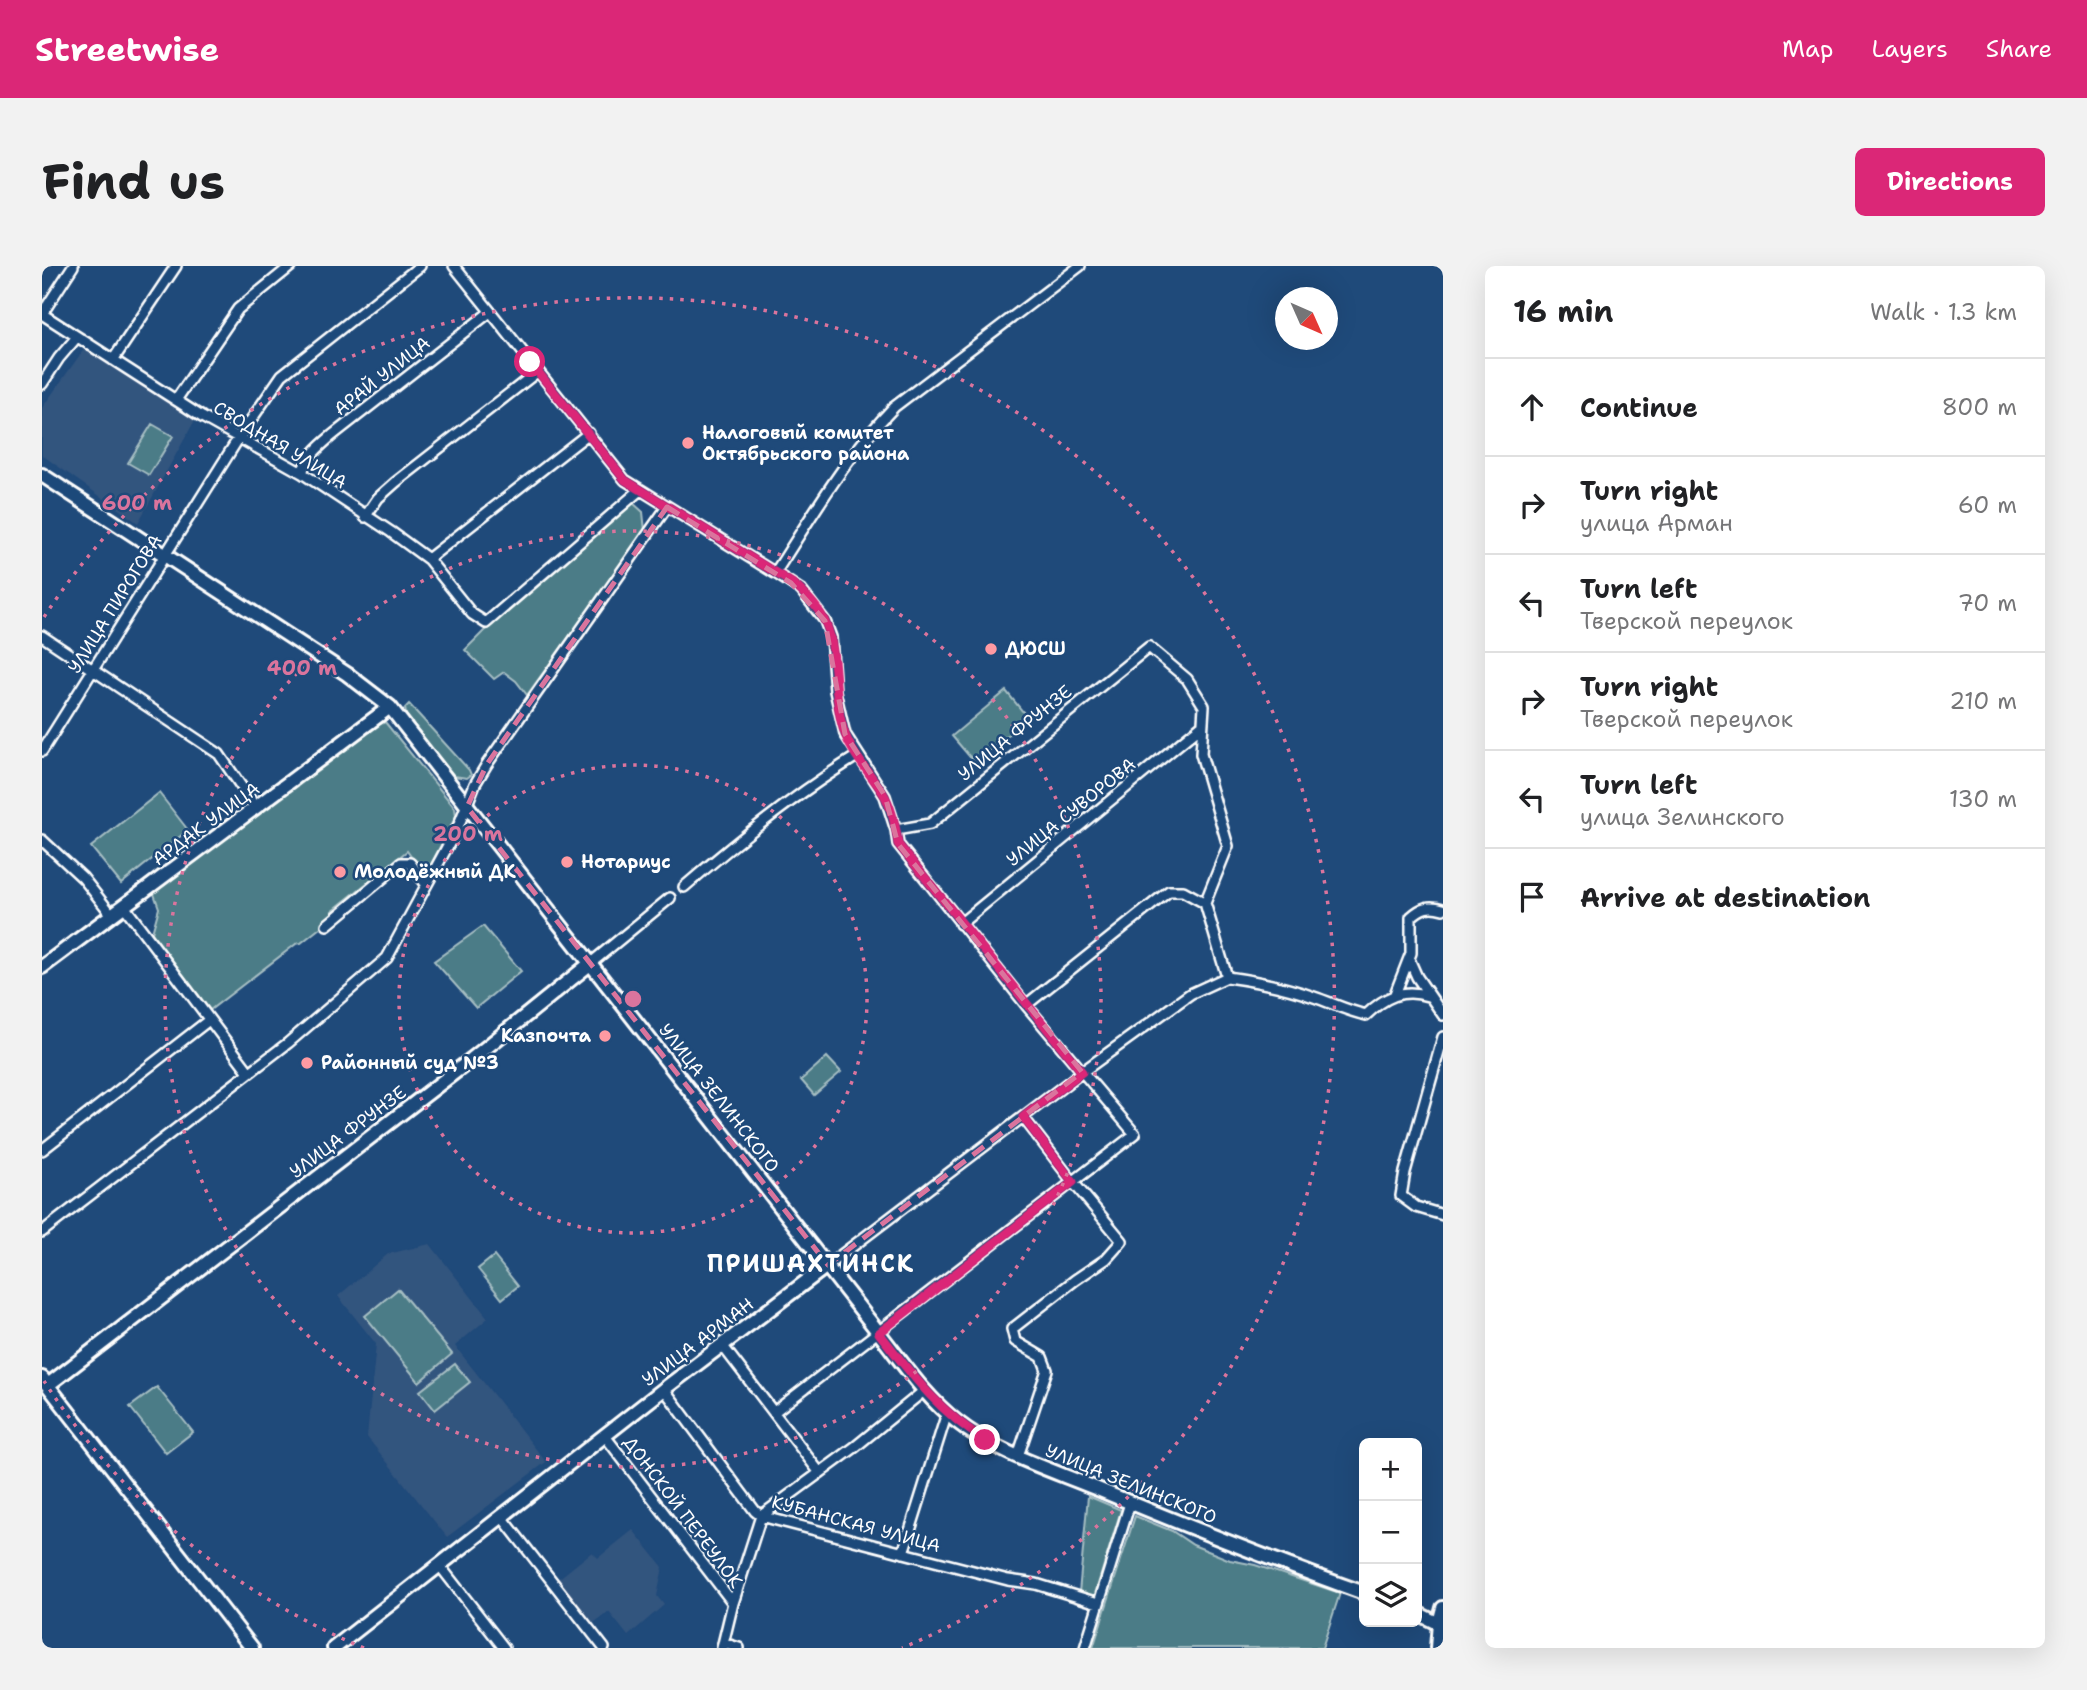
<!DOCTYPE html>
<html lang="en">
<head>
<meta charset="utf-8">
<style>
	body { margin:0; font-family:"Shantell Sans",sans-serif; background:#f2f2f2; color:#202124 }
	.controls { position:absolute; right:21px; bottom:21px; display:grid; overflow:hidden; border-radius:10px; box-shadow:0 7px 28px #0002 }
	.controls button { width:63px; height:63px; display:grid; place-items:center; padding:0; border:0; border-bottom:2px solid #e0e0e0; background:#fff; color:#202124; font:35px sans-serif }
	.compass { position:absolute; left:1233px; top:21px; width:63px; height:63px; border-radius:50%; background:#fff; box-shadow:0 7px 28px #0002; rotate:135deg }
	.stop { position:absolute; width:21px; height:21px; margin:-16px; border:5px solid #db2777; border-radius:50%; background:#fff }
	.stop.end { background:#db2777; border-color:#fff; box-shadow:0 2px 7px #0008 }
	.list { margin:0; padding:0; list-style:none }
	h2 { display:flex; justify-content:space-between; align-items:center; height:91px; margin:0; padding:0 28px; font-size:30px }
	h2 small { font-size:23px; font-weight:400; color:#757577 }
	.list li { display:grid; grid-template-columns:46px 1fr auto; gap:21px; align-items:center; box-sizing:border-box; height:98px; padding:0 28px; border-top:2px solid #e0e0e0 }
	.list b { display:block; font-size:26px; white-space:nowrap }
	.list p { margin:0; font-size:23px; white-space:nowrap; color:#757577 }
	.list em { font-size:23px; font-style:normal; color:#757577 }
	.icon { flex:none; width:38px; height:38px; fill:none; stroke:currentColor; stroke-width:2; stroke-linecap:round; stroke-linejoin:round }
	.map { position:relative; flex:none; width:1401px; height:1382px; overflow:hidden; border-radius:10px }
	header { display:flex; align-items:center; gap:42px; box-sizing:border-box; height:98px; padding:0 35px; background:#db2777; color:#fff }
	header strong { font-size:33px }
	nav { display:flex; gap:38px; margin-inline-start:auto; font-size:24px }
	.intro { display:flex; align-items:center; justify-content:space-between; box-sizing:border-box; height:168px; padding:0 42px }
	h1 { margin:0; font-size:49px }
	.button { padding:18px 32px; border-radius:10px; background:#db2777; color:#fff; font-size:24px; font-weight:700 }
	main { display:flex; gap:42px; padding:0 42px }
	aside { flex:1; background:#fff; border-radius:10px; box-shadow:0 7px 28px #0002 }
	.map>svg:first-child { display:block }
	.built { fill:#33547e }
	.green { fill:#4c7c87; stroke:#a6bec3; stroke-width:2 }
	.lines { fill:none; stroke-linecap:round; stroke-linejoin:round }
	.street-casing { stroke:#fff; stroke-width:14 }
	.secondary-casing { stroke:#fff; stroke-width:18 }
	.street { stroke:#1f4a7a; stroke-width:9 }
	.secondary { stroke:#1f4a7a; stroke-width:12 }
	.route { stroke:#db2777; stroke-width:9 }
	.marked { fill:none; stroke:#da749d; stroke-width:5; stroke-dasharray:14 9; stroke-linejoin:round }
	.ring { fill:none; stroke:#da749d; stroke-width:3.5; stroke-dasharray:3.5 7 }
	.poi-dot { fill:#ff9aa2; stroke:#1f4a7a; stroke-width:2.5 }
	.labels { text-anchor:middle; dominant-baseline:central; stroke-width:5; stroke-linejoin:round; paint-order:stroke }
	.street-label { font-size:18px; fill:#fff; stroke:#1f4a7a }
	.poi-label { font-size:18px; font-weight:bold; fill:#fff; stroke:#1f4a7a; text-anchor:start }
	.district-label { font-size:24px; font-weight:bold; letter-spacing:2px; fill:#fff; stroke:#1f4a7a }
	.centre { fill:#da749d; stroke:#1f4a7a; stroke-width:3.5 }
	.ring-label { font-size:21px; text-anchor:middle; font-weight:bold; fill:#da749d; stroke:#1f4a7a; stroke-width:5; stroke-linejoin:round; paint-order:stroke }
</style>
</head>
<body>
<header>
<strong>Streetwise</strong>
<nav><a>Map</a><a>Layers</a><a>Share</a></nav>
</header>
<div class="intro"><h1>Find us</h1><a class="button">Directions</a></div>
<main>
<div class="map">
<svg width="1401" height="1382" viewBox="0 0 1401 1382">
	<rect width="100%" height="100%" fill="#1f4a7a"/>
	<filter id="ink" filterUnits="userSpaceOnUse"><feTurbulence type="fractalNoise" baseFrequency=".0143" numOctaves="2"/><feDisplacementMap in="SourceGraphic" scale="14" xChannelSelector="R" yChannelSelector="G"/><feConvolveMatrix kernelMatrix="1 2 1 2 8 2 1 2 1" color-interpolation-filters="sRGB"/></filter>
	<g filter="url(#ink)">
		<path class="built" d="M 45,79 L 153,154 L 96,257 L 0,189 L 0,142 Z
			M 388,978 L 446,1052 L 413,1080 L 504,1196 L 405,1271 L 325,1171 L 334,1078 L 296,1030 L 346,988 Z
			M 591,1264 L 621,1301 L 615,1330 L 622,1339 L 586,1370 L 567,1346 L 550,1358 L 515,1314 L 550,1286 L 556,1292 Z"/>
		<path class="green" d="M 110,158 L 131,170 L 107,209 L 86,197 Z
			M 590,236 L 601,246 L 603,265 L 485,429 L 474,415 L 462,406 L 452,413 L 423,384 L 443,364 Z
			M 964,425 L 986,452 L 933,497 L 910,470 Z
			M 367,438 L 427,504 L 429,509 L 425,512 L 412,510 L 364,449 L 363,442 Z
			M 343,456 L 413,542 L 414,550 L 386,604 L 380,606 L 365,585 L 290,645 L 293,650 L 259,677 L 254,678 L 168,744 L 110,667 L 117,642 L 111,625 L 331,461 Z
			M 117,527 L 146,564 L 79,618 L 49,581 Z
			M 441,660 L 479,705 L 434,742 L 392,695 Z
			M 785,791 L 799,806 L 772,829 L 759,814 Z
			M 452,990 L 476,1020 L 460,1033 L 436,1003 Z
			M 356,1023 L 410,1088 L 377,1116 L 323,1050 Z
			M 413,1098 L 428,1116 L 393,1144 L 378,1125 Z
			M 115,1121 L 151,1166 L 124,1187 L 88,1141 Z
			M 1046,1230 L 1079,1244 L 1052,1331 L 1037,1327 Z
			M 1093,1250 L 1130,1265 L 1151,1279 L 1188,1294 L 1213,1299 L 1298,1327 L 1280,1382 L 1051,1382 Z"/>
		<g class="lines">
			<defs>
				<path id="street" d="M 412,0 L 583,214 L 733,307 C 770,250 804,190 852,141 L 1038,0
					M 0,48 L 160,151 L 260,207 L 349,266 L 386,293 L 430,348 L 444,357 L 598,224
					M 0,48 L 31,0
					M 71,94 L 134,0
					M 0,118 L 17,92 L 35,71
					M 134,134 L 196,43 L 249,0
					M 260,207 C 265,190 279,179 292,168 L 448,46
					M 323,251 L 336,232 L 354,216 L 495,106
					M 386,293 L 547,167
					M 0,370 L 177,488 L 214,542
					M 0,485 L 196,173 L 240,109 L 378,0
					M 854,564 L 888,558 L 1107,381 L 1145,413 L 1162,440 L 1159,488 L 1186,580 L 1163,637 L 1185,711
					M 0,574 L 41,612 L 70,649
					M 642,621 C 696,574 754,528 815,490
					M 82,640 L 207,806
					M 918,658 L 1159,460
					M 285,659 L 359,597 L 368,597 L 384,618
					M 1367,693 L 1375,711 L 1401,749
					M 549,697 L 628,632
					M 1185,711 C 1214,715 1244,721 1272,731 C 1290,737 1305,745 1324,749 C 1343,731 1360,722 1386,730
					M 1353,728 L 1369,687 L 1369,651 C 1380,641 1387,639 1401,643
					M 984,739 L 1127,625 L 1141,625 L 1163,637
					M 1401,771 L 1363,906 L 1359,930 L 1374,941 L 1401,949
					M 0,884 L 167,754
					M 0,966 L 246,777 L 345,692 L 416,561 L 433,518 L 445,498 L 625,241
					M 786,999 L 1040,806 L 1148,728 L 1185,711
					M 680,1079 L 778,1207
					M 622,1123 L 713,1245 L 719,1250 L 966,1314 L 994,1318 L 1056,1337
					M 732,1146 L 1093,868 L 984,739 L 856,578 L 854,564 L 843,530 L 803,468 L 793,425 L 789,371 L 783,355 L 759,324 L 733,307
					M 563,1170 L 691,1337 L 680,1382
					M 976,1190 L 1005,1104 L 1000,1091 L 973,1075 L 970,1063 L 1033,1014 L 1064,993 L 1080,975 L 1031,916 L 981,851
					M 460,1251 L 562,1382
					M 861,1287 L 905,1147
					M 398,1300 L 462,1382
					M 691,1337 L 719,1250 L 813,1181 L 883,1124
					M 681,1377 L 697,1382
					M 1043,1382 L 1088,1237"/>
				<path id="secondary" d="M 0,209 L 305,408 L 348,441 L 837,1067 C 861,1097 883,1131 914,1155 C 954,1187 1007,1203 1053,1222 C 1142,1259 1232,1295 1322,1327
					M 0,701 L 348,441
					M 0,1112 L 210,1382
					M 6,1119 L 430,793 L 549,697
					M 1375,1347 L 1401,1360
					M 292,1382 L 622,1123 L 786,999
					M 1395,1382 L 1397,1357 L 1401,1342"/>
			</defs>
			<use href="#street" class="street-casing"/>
			<use href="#secondary" class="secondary-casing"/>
			<use href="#street" class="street"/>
			<use href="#secondary" class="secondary"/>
		</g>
	</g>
	<g class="lines" filter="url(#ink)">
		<path class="route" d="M 488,96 L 583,214 L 750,317 C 762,327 778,343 784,358 C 797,388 790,434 803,468 C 811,490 829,508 841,527 C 850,541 854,562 856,578 L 1040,806 L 981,851 L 1031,916 L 837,1067 C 869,1108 898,1147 943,1174"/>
	</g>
	<path class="marked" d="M 625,241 L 749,317 L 783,355 L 803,468 L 843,530 L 856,578 L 1040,806 L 786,999 L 425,541 L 445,498 Z"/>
	<g class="ring">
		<circle cx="591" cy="733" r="234"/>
		<circle cx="591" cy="733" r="468"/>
		<path d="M322 1382A702 702 0 0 1 2 1115M2 351A702 702 0 1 1 860 1382"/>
	</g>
	<g class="poi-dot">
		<circle cx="646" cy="177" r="7"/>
		<circle cx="949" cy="383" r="7"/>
		<circle cx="525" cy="596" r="7"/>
		<circle cx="298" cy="606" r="7"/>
		<circle cx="563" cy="770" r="7"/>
		<circle cx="265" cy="797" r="7"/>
	</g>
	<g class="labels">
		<g class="street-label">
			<text transform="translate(340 110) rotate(-38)">АРАЙ УЛИЦА</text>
			<text transform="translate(238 179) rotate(31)">СВОДНАЯ УЛИЦА</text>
			<text transform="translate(73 338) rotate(-58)">УЛИЦА ПИРОГОВА</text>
			<text transform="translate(973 467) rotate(-39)">УЛИЦА ФРУНЗЕ</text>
			<text transform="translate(1029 546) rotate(-39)">УЛИЦА СУВОРОВА</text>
			<text transform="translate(164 558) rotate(-36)">АРДАК УЛИЦА</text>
			<text transform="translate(677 832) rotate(52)">УЛИЦА ЗЕЛИНСКОГО</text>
			<text transform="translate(306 866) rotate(-37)">УЛИЦА ФРУНЗЕ</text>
			<text transform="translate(656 1076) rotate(-37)">УЛИЦА АРМАН</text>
			<text transform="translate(1089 1218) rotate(22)">УЛИЦА ЗЕЛИНСКОГО</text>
			<text transform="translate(641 1246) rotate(53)">ДОНСКОЙ ПЕРЕУЛОК</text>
			<text transform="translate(814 1258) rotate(15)">КУБАНСКАЯ УЛИЦА</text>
		</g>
		<g class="poi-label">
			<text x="660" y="167">Налоговый комитет<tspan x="660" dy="21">Октябрьского района</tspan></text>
			<text x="963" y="383">ДЮСШ</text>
			<text x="539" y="596">Нотариус</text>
			<text x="312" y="606">Молодёжный ДК</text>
			<text x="549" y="770" text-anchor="end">Казпочта</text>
			<text x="279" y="797">Районный суд №3</text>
		</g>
		<g class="district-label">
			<text x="769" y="998">ПРИШАХТИНСК</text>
		</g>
	</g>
	<circle cx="591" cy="733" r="10" class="centre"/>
	<g class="ring-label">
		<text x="95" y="244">600 m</text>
		<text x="260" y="409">400 m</text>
		<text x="426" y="575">200 m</text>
	</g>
</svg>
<div class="controls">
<button>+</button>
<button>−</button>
<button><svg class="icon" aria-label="layers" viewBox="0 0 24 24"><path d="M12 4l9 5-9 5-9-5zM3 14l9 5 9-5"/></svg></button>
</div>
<svg class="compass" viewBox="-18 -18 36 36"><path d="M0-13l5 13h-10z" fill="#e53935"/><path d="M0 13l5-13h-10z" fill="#757577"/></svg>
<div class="stop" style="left:488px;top:96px"></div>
<div class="stop end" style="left:943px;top:1174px"></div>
</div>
<aside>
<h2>16 min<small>Walk · 1.3 km</small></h2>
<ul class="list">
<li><svg class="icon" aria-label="ahead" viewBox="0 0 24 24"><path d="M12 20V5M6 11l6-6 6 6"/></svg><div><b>Continue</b></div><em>800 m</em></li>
<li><svg class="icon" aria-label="right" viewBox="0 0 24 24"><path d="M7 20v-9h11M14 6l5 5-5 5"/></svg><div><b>Turn right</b><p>улица Арман</p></div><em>60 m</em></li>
<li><svg class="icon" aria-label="left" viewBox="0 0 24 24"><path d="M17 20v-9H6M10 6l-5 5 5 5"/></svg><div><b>Turn left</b><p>Тверской переулок</p></div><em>70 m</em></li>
<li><svg class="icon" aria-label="right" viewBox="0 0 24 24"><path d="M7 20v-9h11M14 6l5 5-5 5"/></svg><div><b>Turn right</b><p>Тверской переулок</p></div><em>210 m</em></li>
<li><svg class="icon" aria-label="left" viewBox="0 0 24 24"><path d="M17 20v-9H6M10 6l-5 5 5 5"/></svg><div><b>Turn left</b><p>улица Зелинского</p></div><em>130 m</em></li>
<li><svg class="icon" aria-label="arrive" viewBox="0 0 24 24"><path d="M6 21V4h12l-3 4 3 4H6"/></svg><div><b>Arrive at destination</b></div></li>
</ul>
</aside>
</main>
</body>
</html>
